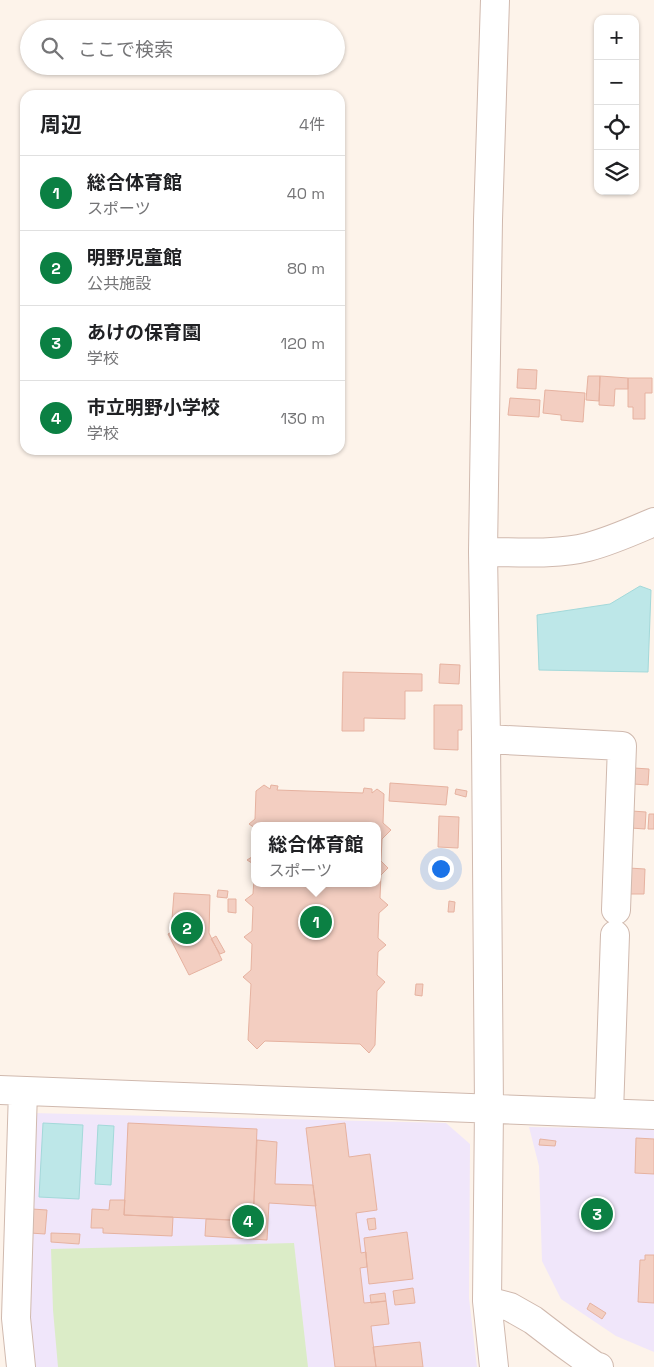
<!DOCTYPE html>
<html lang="ja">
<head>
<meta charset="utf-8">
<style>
	body { margin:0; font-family:"Space Grotesk","Noto Sans JP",sans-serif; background:#f6f6f6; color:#202124 }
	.controls { position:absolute; right:15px; top:15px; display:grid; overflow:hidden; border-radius:10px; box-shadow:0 1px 4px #0004 }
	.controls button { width:45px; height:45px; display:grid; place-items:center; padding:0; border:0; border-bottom:1px solid #e0e0e0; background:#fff; color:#202124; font:25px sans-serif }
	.you { position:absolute; left:440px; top:868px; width:18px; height:18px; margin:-12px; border:4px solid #fff; border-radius:50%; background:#1a73e8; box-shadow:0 0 0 8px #1a73e833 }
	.badge { display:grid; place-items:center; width:32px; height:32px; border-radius:50%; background:#0b8043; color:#fff; font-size:16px; font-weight:700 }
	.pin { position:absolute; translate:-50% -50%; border:2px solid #fff; box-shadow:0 1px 5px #0006 }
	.popup { position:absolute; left:251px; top:822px; width:130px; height:65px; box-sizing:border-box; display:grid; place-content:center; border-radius:10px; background:#fff; filter:drop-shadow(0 1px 4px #0005); font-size:16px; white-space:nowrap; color:#757577 }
	.popup b { font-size:19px; color:#202124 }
	.popup::after { content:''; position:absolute; left:50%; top:100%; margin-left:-10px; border:10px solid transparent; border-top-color:#fff }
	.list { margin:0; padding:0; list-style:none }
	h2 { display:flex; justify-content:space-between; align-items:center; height:65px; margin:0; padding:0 20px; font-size:21px }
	h2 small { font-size:16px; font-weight:400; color:#757577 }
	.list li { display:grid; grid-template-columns:32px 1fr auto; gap:15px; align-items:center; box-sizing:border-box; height:75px; padding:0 20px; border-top:1px solid #e0e0e0 }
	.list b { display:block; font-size:19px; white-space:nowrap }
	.list p { margin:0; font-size:16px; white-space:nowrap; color:#757577 }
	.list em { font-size:16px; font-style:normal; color:#757577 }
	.icon { flex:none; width:28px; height:28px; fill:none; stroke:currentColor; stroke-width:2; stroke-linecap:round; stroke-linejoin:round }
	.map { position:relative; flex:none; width:654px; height:1367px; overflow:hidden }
	.search { position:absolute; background:#fff; box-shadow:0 1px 4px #0004; left:20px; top:20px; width:325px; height:55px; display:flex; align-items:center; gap:12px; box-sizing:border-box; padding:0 18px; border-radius:28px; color:#757577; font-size:19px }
	.panel { position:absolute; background:#fff; box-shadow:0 1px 4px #0004; left:20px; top:90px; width:325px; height:365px; border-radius:15px }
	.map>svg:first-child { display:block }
	.education { fill:#f0e6fa }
	.green { fill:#dbecc7 }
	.water { fill:#bde7e8; stroke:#a3d9da }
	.building { fill:#f3cec1; stroke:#e6b2a0 }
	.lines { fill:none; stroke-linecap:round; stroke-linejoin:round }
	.minor-casing { stroke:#d0b9ae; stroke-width:30 }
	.minor { stroke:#fff; stroke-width:28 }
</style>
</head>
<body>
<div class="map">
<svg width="654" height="1367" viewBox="0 0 654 1367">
	<rect width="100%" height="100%" fill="#fdf3ea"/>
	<path class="education" d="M 32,1113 L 446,1123 L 470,1144 L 469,1298 L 477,1367 L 29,1367 Z
		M 529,1127 L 654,1129 L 654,1352 L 616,1336 L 561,1299 L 542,1261 L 539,1166 Z"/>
	<path class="green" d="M 294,1243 L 308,1367 L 58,1367 L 53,1310 L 51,1249 Z"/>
	<path class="water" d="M 640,586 L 651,590 L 648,672 L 539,670 L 537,615 L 610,604 Z
		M 43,1123 L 83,1125 L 79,1199 L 39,1197 Z
		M 98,1125 L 114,1126 L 111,1185 L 95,1184 Z"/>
	<path class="building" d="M 518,369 L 537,370 L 536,389 L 517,388 Z
		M 588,376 L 600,376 L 599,401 L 586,400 Z
		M 600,376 L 628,378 L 628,389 L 615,389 L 614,406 L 599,405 Z
		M 628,378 L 652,378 L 652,393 L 645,393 L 645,419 L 633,419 L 633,407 L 628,407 Z
		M 545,390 L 585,393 L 583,422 L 561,420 L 561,415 L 543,413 Z
		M 510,398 L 540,400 L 539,417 L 508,415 Z
		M 440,664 L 460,665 L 459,684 L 439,683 Z
		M 343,672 L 422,674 L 422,691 L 405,691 L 405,719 L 364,718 L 364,731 L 342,731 Z
		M 434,705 L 462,705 L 462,730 L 458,730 L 458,750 L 434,749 Z
		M 634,768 L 649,769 L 648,785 L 633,784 Z
		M 390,783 L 448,787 L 446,805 L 389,801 Z
		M 264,785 L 270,789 L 271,785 L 278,786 L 277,790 L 363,793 L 364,788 L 372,789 L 372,793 L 377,789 L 384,794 L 383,823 L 391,830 L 382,839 L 381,861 L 388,868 L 381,875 L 380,898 L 388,905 L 379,913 L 378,938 L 386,945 L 378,952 L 377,975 L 385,982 L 377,991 L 375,1045 L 369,1053 L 360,1044 L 265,1041 L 257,1049 L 248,1040 L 251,984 L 243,977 L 251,970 L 252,944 L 244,937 L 252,931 L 253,907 L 245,900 L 253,894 L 255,865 L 247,860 L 255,855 L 255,851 L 255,883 L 377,883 L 377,826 L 255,826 L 255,828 L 249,824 L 255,819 L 256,791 Z
		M 456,789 L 467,791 L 466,797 L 455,794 Z
		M 632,811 L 646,812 L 645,829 L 631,828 Z
		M 649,814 L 654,814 L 654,829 L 648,829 Z
		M 439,816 L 459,817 L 458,848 L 438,847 Z
		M 629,868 L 645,869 L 644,894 L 628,894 Z
		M 218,890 L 228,891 L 227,898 L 217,897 Z
		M 174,893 L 210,895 L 209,933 L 222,960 L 189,975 L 168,934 L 171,932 Z
		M 228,899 L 236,899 L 236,913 L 228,912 Z
		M 449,901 L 455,902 L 454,912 L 448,912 Z
		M 216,936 L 225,952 L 220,954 L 211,939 Z
		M 416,984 L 423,984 L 422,996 L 415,995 Z
		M 128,1123 L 257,1129 L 253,1221 L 124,1215 Z
		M 345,1123 L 349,1157 L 370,1154 L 377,1210 L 356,1213 L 361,1253 L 366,1252 L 367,1267 L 360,1268 L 364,1303 L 386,1301 L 389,1324 L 371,1326 L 376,1367 L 335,1367 L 306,1128 Z
		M 636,1138 L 654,1139 L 654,1174 L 635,1173 Z
		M 540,1139 L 556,1141 L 555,1146 L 539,1145 Z
		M 257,1140 L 277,1142 L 275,1184 L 313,1185 L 316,1206 L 269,1203 L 267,1240 L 205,1236 L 206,1219 L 253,1221 Z
		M 110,1200 L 125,1200 L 124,1215 L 173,1217 L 172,1236 L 103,1233 L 103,1228 L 91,1228 L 92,1209 L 109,1210 Z
		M 32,1209 L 47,1210 L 45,1234 L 30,1233 Z
		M 375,1218 L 376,1229 L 369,1230 L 367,1219 Z
		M 407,1232 L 413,1279 L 369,1284 L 364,1238 Z
		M 51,1233 L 80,1234 L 79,1244 L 51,1242 Z
		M 645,1255 L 654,1255 L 654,1303 L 638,1302 L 640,1260 L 645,1260 Z
		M 413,1288 L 415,1303 L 395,1305 L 393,1291 Z
		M 385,1293 L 386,1301 L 371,1303 L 370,1295 Z
		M 590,1303 L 606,1313 L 602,1319 L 587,1309 Z
		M 420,1342 L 423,1367 L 376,1367 L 373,1347 Z"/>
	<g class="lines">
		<defs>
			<path id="minor" d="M 483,552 C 516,552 557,555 588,547 C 611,541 633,531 654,522
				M 486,739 L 622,746 L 616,910
				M 0,1090 L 654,1115
				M 609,1113 L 615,935
				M 487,1301 L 510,1307 L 533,1320 L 563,1343 L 595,1366 L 599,1367
				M 21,1367 L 16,1318 L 23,1091
				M 494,1367 L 487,1301 L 489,1108 L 486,739 L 483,552 L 488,220 L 495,0"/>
		</defs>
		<use href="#minor" class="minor-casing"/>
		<use href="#minor" class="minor"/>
	</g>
</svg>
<div class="controls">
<button>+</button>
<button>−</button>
<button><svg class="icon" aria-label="locate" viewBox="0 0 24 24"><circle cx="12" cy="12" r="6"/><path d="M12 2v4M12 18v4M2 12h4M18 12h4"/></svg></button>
<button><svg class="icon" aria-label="layers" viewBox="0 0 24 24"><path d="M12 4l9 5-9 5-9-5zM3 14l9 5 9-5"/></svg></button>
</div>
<div class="you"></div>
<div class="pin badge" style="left:316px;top:922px">1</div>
<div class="popup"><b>総合体育館</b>スポーツ</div>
<div class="pin badge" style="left:187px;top:928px">2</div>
<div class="pin badge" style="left:597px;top:1214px">3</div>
<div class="pin badge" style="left:248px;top:1221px">4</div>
<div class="search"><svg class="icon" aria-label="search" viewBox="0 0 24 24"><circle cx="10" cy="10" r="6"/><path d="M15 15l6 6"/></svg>ここで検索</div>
<section class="panel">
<h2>周辺<small>4件</small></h2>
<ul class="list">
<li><span class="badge">1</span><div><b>総合体育館</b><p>スポーツ</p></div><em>40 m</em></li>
<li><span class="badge">2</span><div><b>明野児童館</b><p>公共施設</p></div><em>80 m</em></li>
<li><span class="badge">3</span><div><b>あけの保育園</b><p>学校</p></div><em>120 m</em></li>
<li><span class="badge">4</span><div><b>市立明野小学校</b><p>学校</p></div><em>130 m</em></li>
</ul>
</section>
</div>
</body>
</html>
